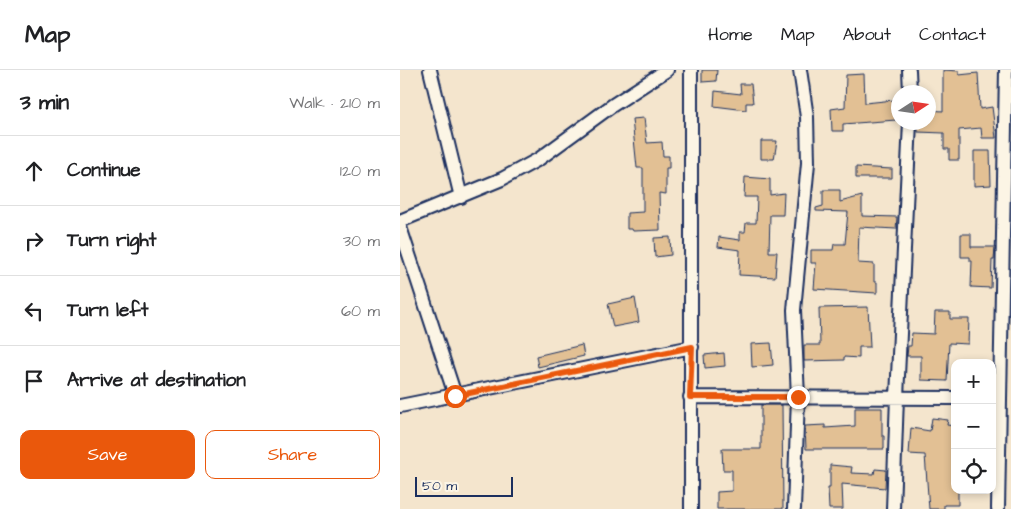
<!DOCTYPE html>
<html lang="en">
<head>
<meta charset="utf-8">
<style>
	body { margin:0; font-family:"Architects Daughter",sans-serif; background:#f6f6f6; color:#202124 }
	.controls { position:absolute; right:15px; bottom:15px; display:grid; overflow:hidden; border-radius:10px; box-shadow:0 2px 8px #0003 }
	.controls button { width:45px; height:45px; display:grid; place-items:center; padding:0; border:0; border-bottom:1px solid #e0e0e0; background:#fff; color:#202124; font:25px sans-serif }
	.compass { position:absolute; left:491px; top:15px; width:45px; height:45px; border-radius:50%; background:#fff; box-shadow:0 2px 8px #0003; rotate:78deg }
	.scale { position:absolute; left:15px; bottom:12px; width:98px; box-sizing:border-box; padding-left:5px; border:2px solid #1b2f5e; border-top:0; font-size:14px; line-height:18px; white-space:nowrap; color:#1b2f5e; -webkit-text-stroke:4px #fcf5e5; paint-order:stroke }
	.stop { position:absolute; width:15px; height:15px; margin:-11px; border:4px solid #ea580c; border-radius:50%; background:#fff }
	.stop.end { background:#ea580c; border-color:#fff; box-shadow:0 1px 5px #0008 }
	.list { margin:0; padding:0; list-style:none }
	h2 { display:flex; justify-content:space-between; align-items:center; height:65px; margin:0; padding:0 20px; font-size:21px }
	h2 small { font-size:16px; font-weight:400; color:#757577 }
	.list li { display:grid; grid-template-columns:32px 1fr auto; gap:15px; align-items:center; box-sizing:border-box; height:70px; padding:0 20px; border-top:1px solid #e0e0e0 }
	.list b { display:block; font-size:19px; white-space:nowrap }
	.list em { font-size:16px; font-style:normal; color:#757577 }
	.actions { display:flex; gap:10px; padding:15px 20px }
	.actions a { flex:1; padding:11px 0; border:1px solid #ea580c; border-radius:10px; text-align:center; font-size:18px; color:#ea580c }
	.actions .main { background:#ea580c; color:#fff }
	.icon { flex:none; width:28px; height:28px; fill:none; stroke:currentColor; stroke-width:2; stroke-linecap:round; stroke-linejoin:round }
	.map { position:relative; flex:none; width:611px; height:439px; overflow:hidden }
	header { display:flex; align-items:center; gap:30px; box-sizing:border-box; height:70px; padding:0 25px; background:#fff; border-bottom:1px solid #e0e0e0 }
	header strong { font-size:24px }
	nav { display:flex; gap:28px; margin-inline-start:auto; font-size:18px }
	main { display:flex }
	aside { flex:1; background:#fff }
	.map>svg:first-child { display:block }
	.building { fill:#e2c094; stroke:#1b2f5e }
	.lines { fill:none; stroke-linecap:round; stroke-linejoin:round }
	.street-casing { stroke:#1b2f5e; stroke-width:16 }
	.street { stroke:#fcf5e5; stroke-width:12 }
	.route { stroke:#ea580c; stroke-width:6 }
</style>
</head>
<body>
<header>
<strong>Map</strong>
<nav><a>Home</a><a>Map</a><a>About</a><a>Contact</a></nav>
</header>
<main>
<aside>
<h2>3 min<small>Walk · 210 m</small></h2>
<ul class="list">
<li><svg class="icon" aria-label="ahead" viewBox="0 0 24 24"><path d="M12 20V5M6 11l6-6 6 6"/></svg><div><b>Continue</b></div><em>120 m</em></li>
<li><svg class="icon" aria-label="right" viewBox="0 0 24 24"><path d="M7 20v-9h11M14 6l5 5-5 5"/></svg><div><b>Turn right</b></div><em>30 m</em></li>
<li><svg class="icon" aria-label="left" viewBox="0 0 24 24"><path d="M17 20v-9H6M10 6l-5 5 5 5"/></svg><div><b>Turn left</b></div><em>60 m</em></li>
<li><svg class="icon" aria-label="arrive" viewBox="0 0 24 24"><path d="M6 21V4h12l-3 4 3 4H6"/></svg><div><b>Arrive at destination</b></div></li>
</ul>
<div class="actions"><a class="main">Save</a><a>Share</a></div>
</aside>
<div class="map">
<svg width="611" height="439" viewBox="0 0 611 439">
	<rect width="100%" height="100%" fill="#f4e5cd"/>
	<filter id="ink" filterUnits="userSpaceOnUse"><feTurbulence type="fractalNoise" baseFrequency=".02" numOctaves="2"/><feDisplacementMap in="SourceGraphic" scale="10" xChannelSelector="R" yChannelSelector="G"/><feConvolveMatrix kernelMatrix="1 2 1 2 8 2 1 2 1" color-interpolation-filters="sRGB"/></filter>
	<g filter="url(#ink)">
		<path class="building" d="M 302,0 L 317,0 L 316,11 L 302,12 Z
			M 543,0 L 559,1 L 559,5 L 578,3 L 580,39 L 592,37 L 596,68 L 582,68 L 581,58 L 559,60 L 559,90 L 549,90 L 549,79 L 544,79 L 544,63 L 518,62 L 518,52 L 528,52 L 528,40 L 543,41 Z
			M 464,4 L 465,33 L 494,30 L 496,50 L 443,54 L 443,61 L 432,61 L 431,39 L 445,37 L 446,5 Z
			M 340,14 L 351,14 L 353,33 L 346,33 L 346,40 L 314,36 L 315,21 L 341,24 Z
			M 244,48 L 247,73 L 262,72 L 263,86 L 269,86 L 269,98 L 266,98 L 266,124 L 259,123 L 260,160 L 233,161 L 232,159 L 227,159 L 227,143 L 243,142 L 243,98 L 237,98 L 232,49 Z
			M 361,71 L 377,71 L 374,89 L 361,89 Z
			M 574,81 L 590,81 L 591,115 L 574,116 Z
			M 456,97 L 492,99 L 492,108 L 456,108 Z
			M 345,107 L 370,109 L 370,125 L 384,123 L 383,145 L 370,145 L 369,182 L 377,182 L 375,207 L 339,205 L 340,180 L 318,177 L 319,167 L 340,170 L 340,162 L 345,162 L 346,153 L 356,153 L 357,127 L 344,127 Z
			M 423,120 L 440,120 L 440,132 L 462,126 L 462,146 L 497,147 L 496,159 L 459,157 L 458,193 L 474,194 L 474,212 L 477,212 L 477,223 L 414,219 L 416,193 L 411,193 L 411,180 L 433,180 L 434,174 L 445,174 L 448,142 L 416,141 L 416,138 L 423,136 Z
			M 561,164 L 571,164 L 571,177 L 595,177 L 594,190 L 592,190 L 591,218 L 571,217 L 572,191 L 570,191 L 570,187 L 561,187 Z
			M 270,167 L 271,185 L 255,187 L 254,168 Z
			M 235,228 L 239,252 L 213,257 L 208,234 Z
			M 468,237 L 470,277 L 459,277 L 459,288 L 444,287 L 444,290 L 404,291 L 404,275 L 420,275 L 419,238 Z
			M 535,242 L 550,242 L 550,249 L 569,249 L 568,274 L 549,273 L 547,311 L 521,310 L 521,286 L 507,286 L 508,276 L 511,276 L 512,263 L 534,264 Z
			M 371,273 L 373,295 L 352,297 L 351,274 Z
			M 182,275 L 184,286 L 138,297 L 136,286 Z
			M 324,283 L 325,296 L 305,298 L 304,285 Z
			M 361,335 L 382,335 L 383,439 L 317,439 L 317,422 L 332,421 L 332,400 L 323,400 L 322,379 L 361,379 Z
			M 455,338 L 482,338 L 482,366 L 484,366 L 484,379 L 406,379 L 405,356 L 425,355 L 425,358 L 455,356 Z
			M 532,348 L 548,350 L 547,355 L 555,356 L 555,420 L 558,420 L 558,435 L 544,435 L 544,439 L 529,439 L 525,385 L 509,384 L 511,358 L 530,361 Z
			M 430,395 L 452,397 L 451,403 L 474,404 L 475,399 L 486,400 L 485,418 L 442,414 L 443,439 L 429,439 L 428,418 L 430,418 Z"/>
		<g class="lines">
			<defs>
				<path id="street" d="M 30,0 L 61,127
					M 291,0 L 291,439
					M 509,0 L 510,22
					M 0,151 L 102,109 L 139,89 L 213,35 L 267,0
					M 0,157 L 55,325
					M 290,327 L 555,328
					M 0,336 L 292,277
					M 394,439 L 398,327 L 394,240 L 408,93 L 407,47 L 400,0
					M 493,439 L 497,327 L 510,52
					M 598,439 L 606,0"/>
			</defs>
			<use href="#street" class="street-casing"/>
			<use href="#street" class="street"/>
		</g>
	</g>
	<g class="lines" filter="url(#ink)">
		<path class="route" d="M 55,326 L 292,277 L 290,327 L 398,327"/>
	</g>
</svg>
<div class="controls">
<button>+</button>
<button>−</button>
<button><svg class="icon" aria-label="locate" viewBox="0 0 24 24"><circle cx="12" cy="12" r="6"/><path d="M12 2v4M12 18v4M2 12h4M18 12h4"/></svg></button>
</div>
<svg class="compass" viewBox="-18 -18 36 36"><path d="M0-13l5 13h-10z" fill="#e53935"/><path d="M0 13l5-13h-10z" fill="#757577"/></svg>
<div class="scale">50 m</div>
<div class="stop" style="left:55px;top:326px"></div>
<div class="stop end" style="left:398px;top:327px"></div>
</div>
</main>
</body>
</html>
